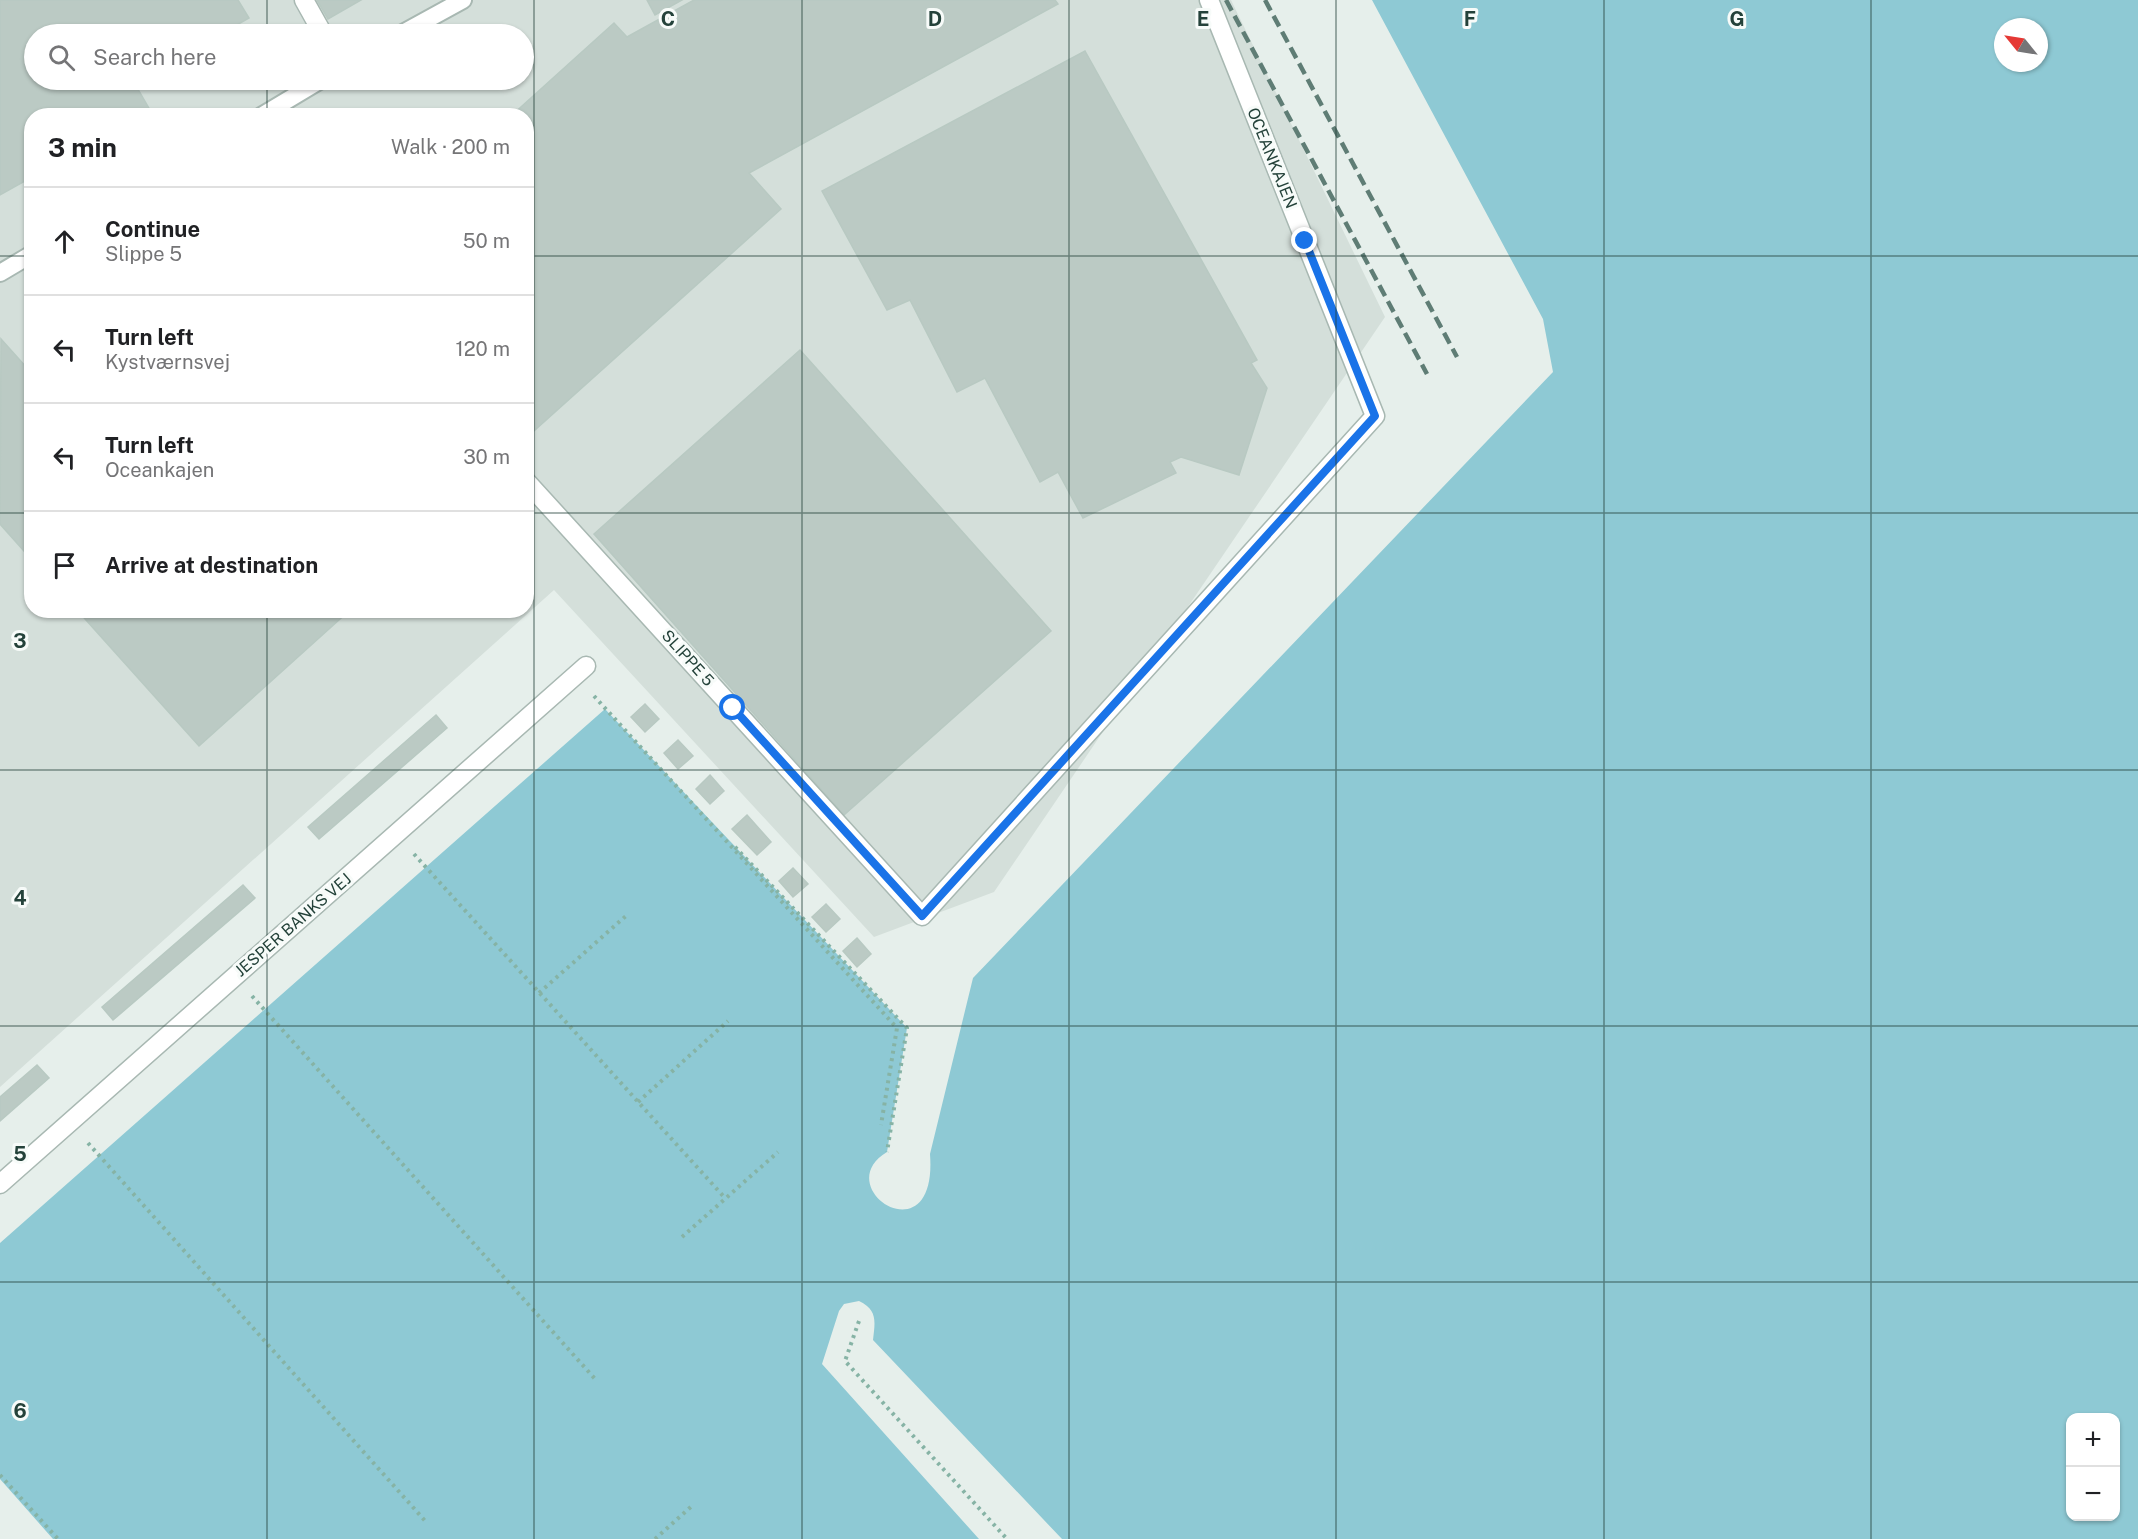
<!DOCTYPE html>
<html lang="en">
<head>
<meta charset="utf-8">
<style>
	body { margin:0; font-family:"Public Sans",sans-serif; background:#f6f6f6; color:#202124 }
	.controls { position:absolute; right:18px; bottom:18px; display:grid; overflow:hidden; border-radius:12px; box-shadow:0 2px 4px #0004 }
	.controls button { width:54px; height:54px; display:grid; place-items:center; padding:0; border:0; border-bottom:2px solid #e0e0e0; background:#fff; color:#202124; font:30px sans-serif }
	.compass { position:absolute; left:1994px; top:18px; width:54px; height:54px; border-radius:50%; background:#fff; box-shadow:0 2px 4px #0004; rotate:300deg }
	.stop { position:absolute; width:18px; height:18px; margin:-14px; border:4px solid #1a73e8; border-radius:50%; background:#fff }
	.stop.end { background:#1a73e8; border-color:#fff; box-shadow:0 2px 6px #0008 }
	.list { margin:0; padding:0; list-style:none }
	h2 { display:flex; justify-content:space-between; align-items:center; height:78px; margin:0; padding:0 24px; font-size:26px }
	h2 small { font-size:20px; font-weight:400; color:#757577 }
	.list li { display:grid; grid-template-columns:39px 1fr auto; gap:18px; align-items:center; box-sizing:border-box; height:108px; padding:0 24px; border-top:2px solid #e0e0e0 }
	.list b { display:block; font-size:22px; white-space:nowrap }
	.list p { margin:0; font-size:20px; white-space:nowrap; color:#757577 }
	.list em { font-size:20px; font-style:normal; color:#757577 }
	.icon { flex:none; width:33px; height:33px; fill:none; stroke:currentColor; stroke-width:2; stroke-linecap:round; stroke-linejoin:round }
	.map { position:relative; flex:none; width:2138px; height:1539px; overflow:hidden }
	.search { position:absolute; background:#fff; box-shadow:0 2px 4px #0004; left:24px; top:24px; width:510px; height:66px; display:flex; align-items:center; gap:15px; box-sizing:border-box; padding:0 21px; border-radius:33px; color:#757577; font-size:22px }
	.panel { position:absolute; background:#fff; box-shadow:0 2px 4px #0004; left:24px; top:108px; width:510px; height:510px; border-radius:24px }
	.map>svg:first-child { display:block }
	.built { fill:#d4dfda; fill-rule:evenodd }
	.water { fill:#8ec9d4; fill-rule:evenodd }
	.building { fill:#bbcac4; stroke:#b8c9c2; stroke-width:1.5 }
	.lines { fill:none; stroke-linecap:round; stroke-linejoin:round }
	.service-casing { stroke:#a8b8b2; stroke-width:20 }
	.minor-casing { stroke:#a8b8b2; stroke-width:21 }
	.path { stroke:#86b3a5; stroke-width:4; stroke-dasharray:3 4.5; stroke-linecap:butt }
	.service { stroke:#fff; stroke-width:16 }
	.minor { stroke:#fff; stroke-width:18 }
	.rail { stroke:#5f7d75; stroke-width:4.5; stroke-dasharray:12 6; stroke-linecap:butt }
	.route { stroke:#1a73e8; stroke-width:8 }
	.grid { fill:none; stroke:#24423a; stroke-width:1.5; stroke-opacity:0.55 }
	.labels { text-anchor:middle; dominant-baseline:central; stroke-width:6; stroke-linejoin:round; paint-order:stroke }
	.street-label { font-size:16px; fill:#24423a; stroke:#f7fbf9 }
	.grid-label { font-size:20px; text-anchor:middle; font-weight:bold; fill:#24423a; stroke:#f7fbf9; stroke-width:6; stroke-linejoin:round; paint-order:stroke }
</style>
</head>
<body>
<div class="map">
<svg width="2138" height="1539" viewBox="0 0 2138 1539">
	<rect width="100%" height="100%" fill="#e6efeb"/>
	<path class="built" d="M 0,0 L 1231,0 L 1385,317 L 994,892 L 874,937 L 554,590 L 0,1087 ZM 34,34 L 524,34 L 524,80 L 34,80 ZM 32,116 L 526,116 L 526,610 L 32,610 Z"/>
	<path class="water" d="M 1372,0 L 2138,0 L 2138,1539 L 1062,1539 L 873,1340 C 875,1322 878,1310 859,1301 L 844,1304 L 839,1311 L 822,1364 L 979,1539 L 53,1539 L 0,1479 L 0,1243 L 605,709 L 907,1028 L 887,1152 C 827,1188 938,1260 930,1154 L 973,978 L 1553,372 L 1543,319 ZM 2003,27 L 2039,27 L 2039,63 L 2003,63 ZM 2070,1418 L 2116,1418 L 2116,1516 L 2070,1516 Z"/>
	<path class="building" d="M 0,0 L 238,0 L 249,18 L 221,34 L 34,34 L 34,80 L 143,80 L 135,84 L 150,110 L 140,116 L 32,116 L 32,177 L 0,195 Z
		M 317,0 L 361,0 L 328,19 Z
		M 647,0 L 682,0 L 655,15 Z
		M 694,0 L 1055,0 L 1058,4 L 749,173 L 781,209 L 526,438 L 526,116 L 511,116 L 614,23 L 627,37 Z
		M 1085,51 L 1257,360 L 1251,363 L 1267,388 L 1239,475 L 1181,457 L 1170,462 L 1176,473 L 1083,518 L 1058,472 L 1040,482 L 985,378 L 957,392 L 910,300 L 887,310 L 822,191 Z
		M 1,339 L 27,368 L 32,364 L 32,560 L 0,524 Z
		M 800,350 L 1051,631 L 844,815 L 594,534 Z
		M 77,610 L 350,610 L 199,746 Z
		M 645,704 L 659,719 L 645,732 L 631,717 Z
		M 436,715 L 447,728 L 319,839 L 308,827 Z
		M 678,740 L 693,756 L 678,769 L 664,753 Z
		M 710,775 L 724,791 L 710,804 L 696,789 Z
		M 747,815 L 771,842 L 757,855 L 732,829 Z
		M 793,868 L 808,884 L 793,897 L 779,881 Z
		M 243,885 L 255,898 L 113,1020 L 102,1007 Z
		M 826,904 L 840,919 L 826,932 L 812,917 Z
		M 857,938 L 871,954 L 857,967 L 843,951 Z
		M 37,1065 L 49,1078 L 0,1121 L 0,1097 Z"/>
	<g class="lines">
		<defs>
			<path id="service" d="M 401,34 L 463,0
				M 261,116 L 321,80
				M 0,273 L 32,254"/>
			<path id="minor" d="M 304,0 L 323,34
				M 526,481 L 922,916 L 1375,416 L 1209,0
				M 0,1184 L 586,666"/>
		</defs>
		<use href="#service" class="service-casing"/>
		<use href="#minor" class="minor-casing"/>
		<path class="path" d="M 594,696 L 897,1028 L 881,1125
			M 735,847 L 907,1028 L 887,1152
			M 414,854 L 725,1198
			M 539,993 L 627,915
			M 252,996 L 596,1380
			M 638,1102 L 728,1021
			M 88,1143 L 427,1523
			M 682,1237 L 778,1152
			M 859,1321 L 845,1361 L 1007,1539
			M 0,1475 L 58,1539
			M 655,1539 L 694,1504"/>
		<use href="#service" class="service"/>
		<use href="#minor" class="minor"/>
		<path class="rail" d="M 1226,0 L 1427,374
			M 1265,0 L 1457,357"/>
	</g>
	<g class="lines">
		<path class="route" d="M 733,708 L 922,916 L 1375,416 L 1305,241"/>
	</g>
	<path class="grid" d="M 267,0 L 267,34M 534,0 L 534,1539M 802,0 L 802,1539M 1069,0 L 1069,1539M 1336,0 L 1336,1539M 1604,0 L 1604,1539M 1871,0 L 1871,1539M 267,80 L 267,116M 0,256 L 32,256M 526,256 L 2138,256M 0,513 L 32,513M 526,513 L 2138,513M 267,610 L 267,1539M 0,770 L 2138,770M 0,1026 L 2138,1026M 0,1282 L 2138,1282"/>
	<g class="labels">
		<g class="street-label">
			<text transform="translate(1272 158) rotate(68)">OCEANKAJEN</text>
			<text transform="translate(688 658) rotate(48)">SLIPPE 5</text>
			<text transform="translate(293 925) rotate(-41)">JESPER BANKS VEJ</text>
		</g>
	</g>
	<g class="grid-label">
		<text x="668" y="26">C</text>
		<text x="935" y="26">D</text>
		<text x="1203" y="26">E</text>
		<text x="1470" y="26">F</text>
		<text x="1737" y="26">G</text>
		<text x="20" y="648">3</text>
		<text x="20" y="905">4</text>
		<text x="20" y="1161">5</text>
		<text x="20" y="1418">6</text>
	</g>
</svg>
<div class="controls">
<button>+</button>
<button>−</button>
</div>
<svg class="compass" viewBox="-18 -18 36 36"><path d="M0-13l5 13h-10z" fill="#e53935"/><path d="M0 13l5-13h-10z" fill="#757577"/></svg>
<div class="stop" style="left:733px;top:708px"></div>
<div class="stop end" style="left:1305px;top:241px"></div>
<div class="search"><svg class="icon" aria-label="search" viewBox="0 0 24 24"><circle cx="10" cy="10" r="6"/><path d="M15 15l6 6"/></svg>Search here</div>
<section class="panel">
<h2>3 min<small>Walk · 200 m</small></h2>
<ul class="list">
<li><svg class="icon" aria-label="ahead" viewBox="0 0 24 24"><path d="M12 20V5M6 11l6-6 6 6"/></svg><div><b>Continue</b><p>Slippe 5</p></div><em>50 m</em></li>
<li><svg class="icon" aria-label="left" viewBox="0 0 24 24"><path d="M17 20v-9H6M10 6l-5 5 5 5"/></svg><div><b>Turn left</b><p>Kystværnsvej</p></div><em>120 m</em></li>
<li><svg class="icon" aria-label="left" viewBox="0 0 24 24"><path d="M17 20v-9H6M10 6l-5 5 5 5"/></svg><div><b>Turn left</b><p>Oceankajen</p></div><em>30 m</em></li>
<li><svg class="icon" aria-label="arrive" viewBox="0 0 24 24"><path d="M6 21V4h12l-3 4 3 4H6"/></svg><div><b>Arrive at destination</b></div></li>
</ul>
</section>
</div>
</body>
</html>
